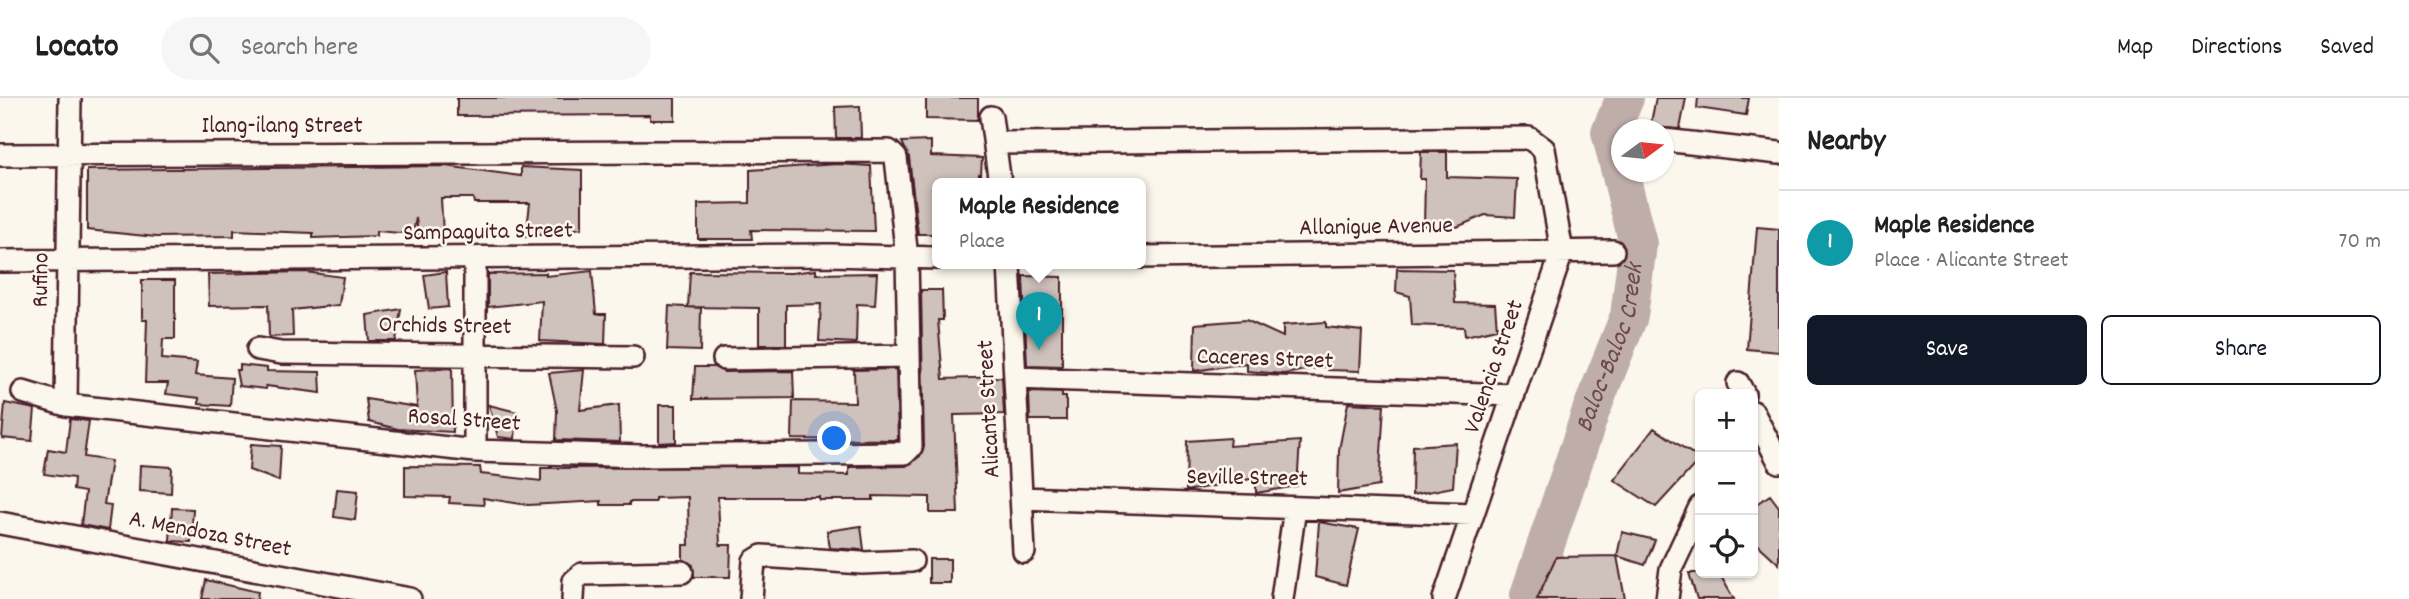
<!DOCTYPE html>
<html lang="en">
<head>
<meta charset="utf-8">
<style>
	body { margin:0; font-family:Dekko,sans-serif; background:#f6f6f6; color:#202124 }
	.controls { position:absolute; right:21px; bottom:21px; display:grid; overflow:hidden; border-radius:10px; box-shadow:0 2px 5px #0004 }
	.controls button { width:63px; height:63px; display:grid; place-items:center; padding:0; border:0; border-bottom:2px solid #e0e0e0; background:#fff; color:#202124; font:35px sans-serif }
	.compass { position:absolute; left:1611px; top:21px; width:63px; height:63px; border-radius:50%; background:#fff; box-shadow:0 2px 5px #0004; rotate:75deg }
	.you { position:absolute; left:835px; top:341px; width:24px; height:24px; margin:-18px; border:5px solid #fff; border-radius:50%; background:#1a73e8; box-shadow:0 0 0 10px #1a73e833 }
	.badge { display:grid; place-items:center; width:46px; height:46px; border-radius:50%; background:#111827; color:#fff; font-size:23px; font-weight:700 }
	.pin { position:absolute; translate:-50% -58px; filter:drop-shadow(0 2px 4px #0008) }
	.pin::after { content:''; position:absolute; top:37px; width:24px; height:21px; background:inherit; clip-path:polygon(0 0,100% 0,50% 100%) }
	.popup { position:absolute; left:932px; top:80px; width:214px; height:91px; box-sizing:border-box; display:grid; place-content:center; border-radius:10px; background:#fff; filter:drop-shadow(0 2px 5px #0005); font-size:23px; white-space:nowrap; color:#757577 }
	.popup b { font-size:26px; color:#202124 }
	.popup::after { content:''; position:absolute; left:50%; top:100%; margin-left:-14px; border:14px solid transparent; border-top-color:#fff }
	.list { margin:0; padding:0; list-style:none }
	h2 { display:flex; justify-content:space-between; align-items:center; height:91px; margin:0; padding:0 28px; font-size:30px }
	h2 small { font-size:23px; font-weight:400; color:#757577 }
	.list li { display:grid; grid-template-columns:46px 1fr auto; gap:21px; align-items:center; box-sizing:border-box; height:105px; padding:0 28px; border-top:2px solid #e0e0e0 }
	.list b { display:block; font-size:26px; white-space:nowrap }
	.list p { margin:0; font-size:23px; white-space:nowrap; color:#757577 }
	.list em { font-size:23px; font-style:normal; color:#757577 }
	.actions { display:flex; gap:14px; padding:21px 28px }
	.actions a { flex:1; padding:16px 0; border:2px solid #111827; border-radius:10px; text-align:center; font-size:24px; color:#111827 }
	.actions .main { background:#111827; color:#fff }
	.icon { flex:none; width:38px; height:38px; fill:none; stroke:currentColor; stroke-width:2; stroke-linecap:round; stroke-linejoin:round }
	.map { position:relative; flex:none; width:1779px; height:501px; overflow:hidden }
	header { display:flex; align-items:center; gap:42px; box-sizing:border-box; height:98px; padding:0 35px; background:#fff; border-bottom:2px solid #e0e0e0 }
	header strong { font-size:33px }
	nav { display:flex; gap:38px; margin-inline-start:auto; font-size:24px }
	.search { width:490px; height:63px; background:#f6f6f6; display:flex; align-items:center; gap:18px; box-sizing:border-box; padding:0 24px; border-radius:38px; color:#757577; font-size:26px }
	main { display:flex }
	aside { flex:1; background:#fff }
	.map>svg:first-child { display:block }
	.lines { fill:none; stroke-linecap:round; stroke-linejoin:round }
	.river { stroke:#bfadaa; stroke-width:38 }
	.building { fill:#cfc2bc; stroke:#4a1f2b; stroke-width:2 }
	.minor-casing { stroke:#4a1f2b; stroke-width:26 }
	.minor { stroke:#fbf7ec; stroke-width:21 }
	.labels { text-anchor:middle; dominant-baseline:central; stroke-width:5; stroke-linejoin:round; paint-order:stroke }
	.street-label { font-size:24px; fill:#4a1f2b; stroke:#fbf7ec }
	.water-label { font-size:26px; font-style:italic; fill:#6d4a51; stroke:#fbf7ec }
</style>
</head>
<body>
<header>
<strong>Locato</strong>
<div class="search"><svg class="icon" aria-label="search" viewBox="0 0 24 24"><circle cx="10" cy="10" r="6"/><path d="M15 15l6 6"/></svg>Search here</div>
<nav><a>Map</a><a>Directions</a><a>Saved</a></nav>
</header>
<main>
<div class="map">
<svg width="1779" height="501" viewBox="0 0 1779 501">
	<rect width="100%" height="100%" fill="#fbf7ec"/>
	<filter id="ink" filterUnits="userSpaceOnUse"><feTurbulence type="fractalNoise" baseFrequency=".0143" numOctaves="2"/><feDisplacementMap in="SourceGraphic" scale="14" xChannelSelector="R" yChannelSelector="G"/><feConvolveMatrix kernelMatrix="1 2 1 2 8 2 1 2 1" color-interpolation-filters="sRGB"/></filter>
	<g filter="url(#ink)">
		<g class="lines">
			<path class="river" id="s1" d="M 1529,497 L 1591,313 L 1629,218 L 1638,146 L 1610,34 L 1625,0"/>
		</g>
		<path class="building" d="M 457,0 L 675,0 L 675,22 L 650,22 L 650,17 L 457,18 Z
			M 926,0 L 978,0 L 978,22 L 926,21 Z
			M 1656,0 L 1686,0 L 1680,31 L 1650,29 Z
			M 1698,0 L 1749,0 L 1746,17 L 1697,10 Z
			M 860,8 L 861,40 L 836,40 L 835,9 Z
			M 931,43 L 931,58 L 982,60 L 981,77 L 979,76 L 978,86 L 937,86 L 937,136 L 918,136 L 909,59 L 902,44 Z
			M 1421,54 L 1447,54 L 1447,79 L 1517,81 L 1515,119 L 1485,117 L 1457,129 L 1424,128 L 1425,81 L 1420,81 Z
			M 837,66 L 871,68 L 874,133 L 751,132 L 752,141 L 698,141 L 698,106 L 750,105 L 750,72 Z
			M 445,68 L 521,78 L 521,69 L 582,72 L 582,130 L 526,139 L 530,105 L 474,105 L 473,100 L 441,100 L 443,136 L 418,136 L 416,120 L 413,136 L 376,133 L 376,138 L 344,139 L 313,140 L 313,135 L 234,132 L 234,138 L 156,139 L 87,132 L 87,72 Z
			M 1757,129 L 1779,131 L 1779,254 L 1747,251 Z
			M 1397,171 L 1453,172 L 1455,205 L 1495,206 L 1497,231 L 1465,238 L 1464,229 L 1412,227 L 1410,198 L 1396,194 Z
			M 816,172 L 816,176 L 877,175 L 875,207 L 857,206 L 856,245 L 819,243 L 821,206 L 786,207 L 786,247 L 759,247 L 759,210 L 688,209 L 690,174 L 791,175 Z
			M 592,173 L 596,216 L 606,216 L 605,246 L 540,243 L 542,203 L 488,209 L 488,176 L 546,175 L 546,178 Z
			M 305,174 L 343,179 L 339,207 L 292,212 L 293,238 L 269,239 L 268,207 L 209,208 L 208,176 Z
			M 446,174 L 448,209 L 429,211 L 424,177 Z
			M 1023,178 L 1062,179 L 1062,268 L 1027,267 Z
			M 142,182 L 175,182 L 175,241 L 163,241 L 162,261 L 197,264 L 195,277 L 232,280 L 230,308 L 199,306 L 199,300 L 166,296 L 168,285 L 145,285 L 147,222 L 142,222 Z
			M 921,192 L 942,192 L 943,222 L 938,222 L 943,281 L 1002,279 L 1004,316 L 954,317 L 958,415 L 930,415 L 930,399 L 873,398 L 873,402 L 819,402 L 819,399 L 718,399 L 720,447 L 731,447 L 730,479 L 694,479 L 693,467 L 683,461 L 683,447 L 689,447 L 688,399 L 655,400 L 655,404 L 629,404 L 629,407 L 601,407 L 601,403 L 528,407 L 483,400 L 484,407 L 449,405 L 450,399 L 405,398 L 405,368 L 480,369 L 481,376 L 541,383 L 541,370 L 549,370 L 798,369 L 798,376 L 849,377 L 849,369 L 906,368 L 920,358 L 924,349 Z
			M 669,208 L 701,210 L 700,253 L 667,252 Z
			M 401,211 L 396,243 L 369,243 L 367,217 Z
			M 1246,222 L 1283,239 L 1283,227 L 1326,224 L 1326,229 L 1362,233 L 1360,273 L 1328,272 L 1328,268 L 1284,276 L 1247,273 L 1247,265 L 1194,273 L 1195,226 Z
			M 240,267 L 267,270 L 267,273 L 320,274 L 321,295 L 266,288 L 266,291 L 239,288 L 236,272 L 240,272 Z
			M 695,269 L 714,269 L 724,274 L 793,273 L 794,300 L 693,301 Z
			M 452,270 L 453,334 L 398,331 L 369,324 L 366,301 L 417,309 L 415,272 Z
			M 896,271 L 898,342 L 792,341 L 793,303 L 855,304 L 854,272 Z
			M 584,272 L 580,312 L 619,307 L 620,344 L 556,342 L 557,313 L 549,275 Z
			M 1029,294 L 1062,295 L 1062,299 L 1066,299 L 1066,322 L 1030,322 Z
			M 5,305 L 35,311 L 32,343 L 2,340 Z
			M 1348,305 L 1384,307 L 1379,388 L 1338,395 L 1339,352 Z
			M 489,307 L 517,314 L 515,341 L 498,339 Z
			M 659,307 L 676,307 L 676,344 L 659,345 Z
			M 70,321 L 89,323 L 84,359 L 111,363 L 104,406 L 111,407 L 108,432 L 81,427 L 85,394 L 73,392 L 74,380 L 44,376 L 48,351 L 66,354 Z
			M 1654,330 L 1700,361 L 1656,409 L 1614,382 Z
			M 1230,340 L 1229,348 L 1300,343 L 1297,388 L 1256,395 L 1256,380 L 1186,393 L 1187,343 Z
			M 1456,345 L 1453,389 L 1412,397 L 1413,348 Z
			M 251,346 L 281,348 L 279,383 L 249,372 Z
			M 140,367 L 172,369 L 171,395 L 139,393 Z
			M 337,391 L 358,393 L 355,422 L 334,419 Z
			M 1770,397 L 1779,409 L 1779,466 L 1753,442 L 1753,408 Z
			M 172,410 L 193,411 L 191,444 L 170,443 Z
			M 1319,424 L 1359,431 L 1346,487 L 1315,479 Z
			M 861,428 L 864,452 L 830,450 L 827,433 Z
			M 1622,434 L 1655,442 L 1645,467 L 1617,458 Z
			M 1617,458 L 1625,501 L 1537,501 L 1556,459 Z
			M 929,461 L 950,461 L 950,485 L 929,485 Z
			M 1689,475 L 1719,475 L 1734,501 L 1697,501 Z
			M 206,482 L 258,494 L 257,501 L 202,501 Z"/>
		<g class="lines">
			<defs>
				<path id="minor" d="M 991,19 L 1000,86
					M 1664,42 L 1779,55
					M 995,45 L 1529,40 L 1544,51 L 1562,154 L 1444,501
					M 0,57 L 889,53 L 896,60 L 907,160 L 911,349 L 905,355 L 642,358 L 475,353 L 66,307 L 23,294
					M 1140,159 L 1613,153
					M 475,161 L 475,353
					M 0,163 L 831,157 L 937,160
					M 1009,166 L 1024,454
					M 258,251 L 281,255 L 633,259
					M 724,261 L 909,258
					M 1015,280 L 1514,297
					M 1738,285 L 1744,296
					M 66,307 L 70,0
					M 1753,314 L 1779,364
					M 1021,400 L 1472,416
					M 0,425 L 410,501
					M 573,501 L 574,483 L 582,476 L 682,474
					M 751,501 L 754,463 L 762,458 L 862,465 L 912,463
					M 1282,501 L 1295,410
					M 1667,501 L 1671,471 L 1700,409"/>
			</defs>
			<use href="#minor" class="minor-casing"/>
			<use href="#minor" class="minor"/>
		</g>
	</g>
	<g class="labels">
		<g class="street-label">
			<text x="282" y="29">Ilang-ilang Street</text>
			<text transform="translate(1376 130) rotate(-1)">Allanigue Avenue</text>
			<text transform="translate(488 135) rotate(-1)">Sampaguita Street</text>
			<text transform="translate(42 182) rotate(-89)">Rufino</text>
			<text transform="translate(445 229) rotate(1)">Orchids Street</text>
			<text transform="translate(1265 262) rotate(2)">Caceres Street</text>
			<text transform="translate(1495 269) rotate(-71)">Valencia Street</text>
			<text transform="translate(990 311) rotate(-93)">Alicante Street</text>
			<text transform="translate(464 323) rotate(4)">Rosal Street</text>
			<text transform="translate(1247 381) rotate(1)">Seville Street</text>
			<text transform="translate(210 437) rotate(11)">A. Mendoza Street</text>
		</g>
		<g class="water-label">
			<text stroke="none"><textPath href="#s1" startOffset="261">Baloc-Baloc Creek</textPath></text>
		</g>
	</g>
</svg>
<div class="controls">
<button>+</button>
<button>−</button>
<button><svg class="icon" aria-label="locate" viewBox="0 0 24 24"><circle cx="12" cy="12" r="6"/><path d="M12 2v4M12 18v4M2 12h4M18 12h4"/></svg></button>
</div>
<svg class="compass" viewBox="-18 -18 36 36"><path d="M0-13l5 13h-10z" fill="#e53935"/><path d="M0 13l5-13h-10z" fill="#757577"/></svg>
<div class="you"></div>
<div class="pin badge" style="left:1039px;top:252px;background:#0f9aa8">1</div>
<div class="popup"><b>Maple Residence</b>Place</div>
</div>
<aside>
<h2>Nearby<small></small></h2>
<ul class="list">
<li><span class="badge" style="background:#0f9aa8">1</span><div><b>Maple Residence</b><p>Place · Alicante Street</p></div><em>70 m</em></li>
</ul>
<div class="actions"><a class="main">Save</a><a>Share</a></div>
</aside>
</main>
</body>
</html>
